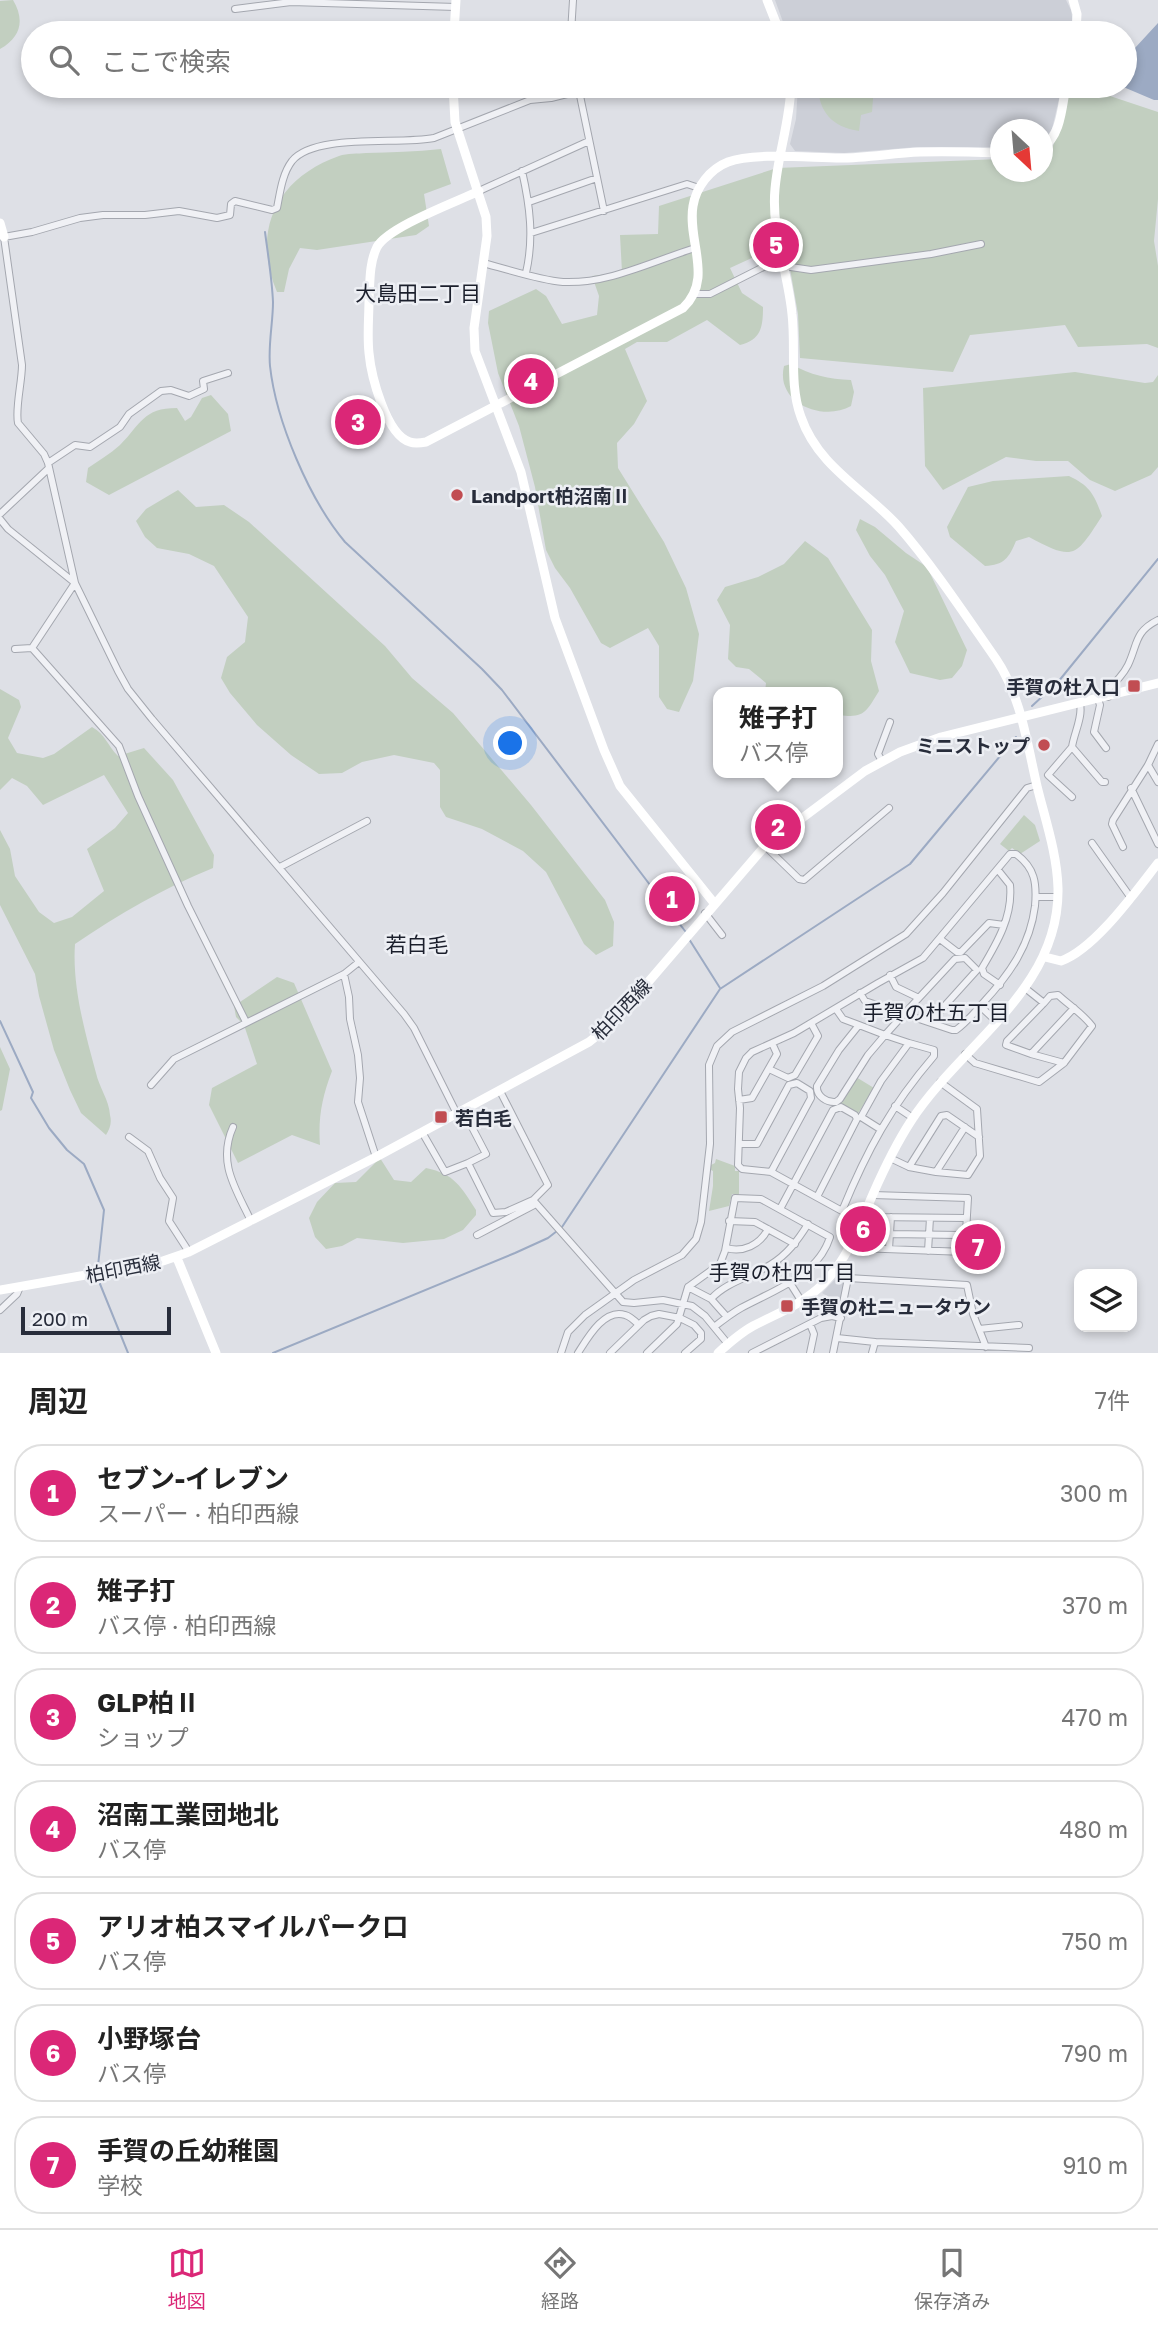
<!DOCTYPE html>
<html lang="ja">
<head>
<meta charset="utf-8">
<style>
	body { margin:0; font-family:"Golos Text","Noto Sans JP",sans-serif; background:#f2f2f2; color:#222 }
	.controls { position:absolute; right:21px; bottom:21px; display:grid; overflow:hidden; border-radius:14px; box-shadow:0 4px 10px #0003 }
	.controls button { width:63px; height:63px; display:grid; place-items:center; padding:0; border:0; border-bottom:2px solid #e0e0e0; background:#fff; color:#222; font:35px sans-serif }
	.compass { position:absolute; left:990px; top:119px; width:63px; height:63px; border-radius:50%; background:#fff; box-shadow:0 4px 10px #0003; rotate:154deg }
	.scale { position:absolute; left:21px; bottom:18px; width:150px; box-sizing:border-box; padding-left:7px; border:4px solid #282d3b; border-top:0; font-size:19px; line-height:24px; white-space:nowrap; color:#282d3b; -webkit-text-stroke:5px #edeff4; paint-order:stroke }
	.you { position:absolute; left:511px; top:744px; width:24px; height:24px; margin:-18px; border:5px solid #fff; border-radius:50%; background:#1a73e8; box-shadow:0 0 0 10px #1a73e833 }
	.badge { display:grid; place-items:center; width:46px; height:46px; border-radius:50%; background:#db2777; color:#fff; font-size:23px; font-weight:700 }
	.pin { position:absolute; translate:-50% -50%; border:4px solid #fff; box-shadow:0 2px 7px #0006 }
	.popup { position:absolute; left:713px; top:687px; width:130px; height:91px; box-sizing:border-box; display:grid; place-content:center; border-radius:14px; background:#fff; filter:drop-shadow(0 2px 5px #0005); font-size:23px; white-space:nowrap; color:#767676 }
	.popup b { font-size:26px; color:#222 }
	.popup::after { content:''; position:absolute; left:50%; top:100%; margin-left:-14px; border:14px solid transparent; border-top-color:#fff }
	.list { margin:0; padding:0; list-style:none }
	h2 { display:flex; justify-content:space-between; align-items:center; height:91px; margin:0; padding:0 28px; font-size:30px }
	h2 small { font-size:23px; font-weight:400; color:#767676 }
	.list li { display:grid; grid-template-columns:46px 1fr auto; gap:21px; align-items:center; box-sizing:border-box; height:98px; margin:0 14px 14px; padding:0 14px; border:2px solid #e0e0e0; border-radius:28px }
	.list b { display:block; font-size:26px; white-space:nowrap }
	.list p { margin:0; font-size:23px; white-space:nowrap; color:#767676 }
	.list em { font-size:23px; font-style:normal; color:#767676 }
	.icon { flex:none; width:38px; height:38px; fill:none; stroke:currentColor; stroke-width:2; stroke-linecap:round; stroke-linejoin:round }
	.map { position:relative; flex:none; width:1158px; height:1353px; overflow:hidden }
	.search { position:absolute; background:#fff; box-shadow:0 4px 10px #0003; left:21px; right:21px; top:21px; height:77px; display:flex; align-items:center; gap:18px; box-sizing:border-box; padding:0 24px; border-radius:38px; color:#767676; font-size:26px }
	.sheet { height:875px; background:#fff }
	nav { display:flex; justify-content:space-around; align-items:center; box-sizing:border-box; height:98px; border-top:2px solid #e0e0e0; background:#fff; font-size:19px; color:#767676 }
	nav a { display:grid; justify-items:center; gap:4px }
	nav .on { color:#db2777 }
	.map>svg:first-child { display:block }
	.built { fill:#cccfd7 }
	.green { fill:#c2cfc0 }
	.water { fill:#9caac3 }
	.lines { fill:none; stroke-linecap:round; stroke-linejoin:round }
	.stream { stroke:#9caac3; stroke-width:2 }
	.street-casing { stroke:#a4a7af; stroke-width:8 }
	.street { stroke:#f0f1f5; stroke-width:6 }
	.secondary { stroke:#fff; stroke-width:9 }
	.poi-dot { fill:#c14d52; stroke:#edeff4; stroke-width:2.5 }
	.labels { text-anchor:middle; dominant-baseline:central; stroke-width:5; stroke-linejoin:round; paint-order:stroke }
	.poi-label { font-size:19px; font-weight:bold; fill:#282d3b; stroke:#edeff4; text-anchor:start }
	.street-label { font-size:19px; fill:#282d3b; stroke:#edeff4 }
	.neighbourhood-label { font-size:21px; fill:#1b1f2c; stroke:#edeff4 }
</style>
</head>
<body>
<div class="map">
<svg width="1158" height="1353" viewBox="0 0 1158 1353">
	<rect width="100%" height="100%" fill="#dee0e6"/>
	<path class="built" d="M 775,0 L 1066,0 L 1071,10 L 1073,23 L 1071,33 L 787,33 Z
		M 798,86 L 1062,86 L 1052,129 L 1043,141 L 1042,130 L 1000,130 L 1000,147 L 917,147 L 844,153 L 795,151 L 790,144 L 796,119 Z
		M 843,1271 L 846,1272 L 840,1303 L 822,1293 Z"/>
	<path class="green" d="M 13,0 C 25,20 21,37 0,49 L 0,1 Z
		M 818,86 L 874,86 L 872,112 L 861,115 L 859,131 C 832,127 819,112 818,86 Z
		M 1068,89 L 1098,92 L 1158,112 L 1158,199 L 1154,241 L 1158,266 L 1158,348 L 1147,344 L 1078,347 L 1065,325 L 970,335 L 953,372 L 800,358 L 798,314 L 786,246 L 767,251 L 730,268 L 742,293 L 763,307 C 763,327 761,340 740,345 L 707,320 L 667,342 L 637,342 L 625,349 L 647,401 L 634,424 L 617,443 L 618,468 L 664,542 L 686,588 L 699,634 L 693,681 L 679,712 L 667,709 L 659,697 L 659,646 L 648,628 L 610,648 L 601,643 L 570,588 L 555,568 L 546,550 L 535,487 L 519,426 L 498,373 L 488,323 L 489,311 L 536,289 L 546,296 L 562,324 L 597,315 L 599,296 L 592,276 L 622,272 L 620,235 L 658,234 L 659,206 L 777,168 L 1000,159 L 1000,172 L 1042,172 L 1043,157 L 1049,156 L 1060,128 Z
		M 441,149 L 451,184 L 424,194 L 429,226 L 416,235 L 317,250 L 300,248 L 289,269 L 284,292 L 277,292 C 251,230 277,178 339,156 C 347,153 358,154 366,153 C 391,152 416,152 441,149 Z
		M 791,364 C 810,375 829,379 851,380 L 854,392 L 851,406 C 823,422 775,403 784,366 Z
		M 1075,372 L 1145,383 L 1153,382 L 1158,375 L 1158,467 L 1151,475 L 1115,491 L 1090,480 L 1068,461 L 1036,461 L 1006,457 L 943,490 L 925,466 L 923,388 Z
		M 211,395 L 228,414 L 231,431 L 109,495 L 86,482 L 88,468 C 98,461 110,454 120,445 C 141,424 143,408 177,408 L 185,421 L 191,417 L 202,398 Z
		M 1069,476 C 1090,486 1094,494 1102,516 C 1075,558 1074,561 1029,537 L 1016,541 C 1009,558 1004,565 985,566 L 950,537 L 947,527 L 968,487 L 993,481 Z
		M 178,490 L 196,507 L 224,505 L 249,522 L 385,646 L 412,678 L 453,713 L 531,805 L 605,900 L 614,922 L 613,946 L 596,955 L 584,944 L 546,872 L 523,851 L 482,829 L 446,817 L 440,807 L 440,770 L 434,763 L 394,755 L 362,762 L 342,773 L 319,774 L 291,755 L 257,725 L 230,693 L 221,678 L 227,657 L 245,642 L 248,617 L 214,566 L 189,554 L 157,548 L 145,537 L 136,521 L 146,509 Z
		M 860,519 L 875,527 L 906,553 L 927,567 L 967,650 L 962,666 L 952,678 L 940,680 L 910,673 L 895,642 L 904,611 L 885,575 L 870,556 L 856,530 Z
		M 805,541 L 828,558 L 872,630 L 871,661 L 879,691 C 867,710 865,719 840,715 L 838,717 L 838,692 L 765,692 L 766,683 L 749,669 L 736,667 L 728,659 L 730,625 L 717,600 L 725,587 L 758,577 L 784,564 Z
		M 0,689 L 19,700 L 21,707 L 8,738 L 17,753 L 43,758 L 54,754 L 92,727 C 106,735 107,745 118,756 L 144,748 L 173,780 L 214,855 L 213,868 C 164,888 119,914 75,944 C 72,987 85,1032 96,1073 C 99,1087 109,1100 110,1115 C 112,1123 110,1128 106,1135 L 81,1113 L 70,1090 L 54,1050 L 39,996 L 35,974 L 0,905 L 0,830 L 10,849 L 15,876 L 39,912 L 54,923 L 72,917 L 104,891 L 87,849 L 115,828 L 128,813 L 104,775 L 43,805 L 27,786 L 12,778 L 0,790 Z
		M 1024,815 L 1035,825 L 1040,841 L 1020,854 L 1012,848 L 1009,851 L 1000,844 Z
		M 277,977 L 294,983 L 332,1071 C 322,1097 318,1118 320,1145 L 292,1135 L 238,1163 L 209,1105 L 212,1088 L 257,1064 L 244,1025 L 236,1017 L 234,1006 Z
		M 0,1047 L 10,1069 L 2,1110 L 0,1111 Z
		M 856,1077 L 874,1088 L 857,1115 L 839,1104 Z
		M 380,1158 L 394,1180 L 411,1182 L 426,1168 C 455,1174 461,1187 476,1210 L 476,1215 L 463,1230 L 444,1239 L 403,1243 L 357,1238 L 342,1246 L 326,1249 L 315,1237 L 309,1218 L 317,1202 L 335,1183 L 356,1182 Z
		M 716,1159 L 735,1166 L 735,1171 L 739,1171 L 739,1195 L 732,1194 L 729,1206 L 709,1211 L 713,1186 L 713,1171 L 709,1169 L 709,1166 L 715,1163 Z"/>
	<path class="water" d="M 1158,23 L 1158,100 L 1154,100 L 1121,86 L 1125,86 L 1125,43 L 1135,48 Z"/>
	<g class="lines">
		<path class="stream" d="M 265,232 C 268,255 272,279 273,302 C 273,323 268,344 270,366 C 276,421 309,499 345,542 L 482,669 L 502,690 L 685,931
			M 1032,706 L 1058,682 L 1158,559
			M 689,939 L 720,988
			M 0,1021 L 33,1092 L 31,1098 L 49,1128 L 67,1150 L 84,1164 L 104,1210 L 98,1266
			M 562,1227 L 720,989 L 910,864 L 1016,737
			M 98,1279 L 128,1353
			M 273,1353 L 515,1253 L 548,1238 L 557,1231"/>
		<defs>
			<path id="street" d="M 235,9 L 291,2 L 456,7
				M 1077,25 L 1091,25 L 1111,33
				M 571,33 L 573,0
				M 578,86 L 604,211
				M 1100,87 L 1101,86
				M 522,171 C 530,206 534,238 526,273
				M 479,191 L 589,141
				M 529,202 L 597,178
				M 531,233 L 687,184 L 699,188
				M 483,263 C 507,269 538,280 563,282 C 609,284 653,261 695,248
				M 784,266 L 811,270 L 931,254 L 981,244
				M 694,294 L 710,294 L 783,257
				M 48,463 L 75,445 L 90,447 L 120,427 L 129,414 L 161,391 L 171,390 L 189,396 L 204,389 L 203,381 L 228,373
				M 0,514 L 49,468
				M 0,519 L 8,529 L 75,583 L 32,648 L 15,649
				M 32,648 L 119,746 L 138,796 L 188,906 L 246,1022
				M 1108,697 L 1106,691 C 1114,684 1123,675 1128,665 C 1138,644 1134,632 1158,620
				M 1098,699 L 1100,705 L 1094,732 L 1106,748
				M 1080,704 C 1083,717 1074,733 1072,747 L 1102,782 L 1105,782
				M 882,761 L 878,754 L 890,722
				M 1148,765 L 1158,782
				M 1131,788 L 1158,844
				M 1072,797 L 1048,775 L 1072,747
				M 1092,843 L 1131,898
				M 765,846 L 799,879 L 804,880 L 889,808
				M 1123,847 L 1112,824 L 1113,820 L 1148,765 L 1158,744
				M 280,867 L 367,821
				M 998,870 L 1010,885 C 1013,916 997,943 982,968 L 984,974 L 1000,985
				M 1036,897 L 1058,897
				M 705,913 L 722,935
				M 940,939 L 957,952 L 961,952 L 989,923 L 1004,925
				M 344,974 L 349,997 L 350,1019 L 358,1055 L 360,1078 L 358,1102 L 376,1157
				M 890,975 L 896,987 L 919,998
				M 1025,988 L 1044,1003 L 1050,996 L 1058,995 C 1069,1005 1083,1014 1092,1026 L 1064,1063 L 1031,1054 L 1074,1008
				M 860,993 L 865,1001 L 904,1014 L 885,1035 L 909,1043
				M 980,1006 L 996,1021
				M 836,1009 L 843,1019 L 859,1025 L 839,1050 L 817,1086 C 816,1096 827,1103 836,1102 L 840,1099 L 868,1055 L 885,1035 L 859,1025
				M 965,1054 L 975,1063 L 1039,1082 L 1064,1063
				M 1031,1054 L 1006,1045 L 1007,1041 L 1044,1003
				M 769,1069 L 788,1078 L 795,1075 L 818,1036 L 811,1023
				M 940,1082 L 977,1109 L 980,1156 L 968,1175 L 936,1172 L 965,1127
				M 151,1085 L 174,1059 L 344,974 L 359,962
				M 500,1091 L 548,1185 L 533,1200 L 623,1302 L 634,1303 L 663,1300 L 692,1306 L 705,1316 L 728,1344
				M 739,1100 L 752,1098 L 777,1054 L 772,1043
				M 895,1106 L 913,1118
				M 463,1110 L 486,1154 L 468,1163 L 493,1213 L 506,1212 L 533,1200
				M 457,1114 L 414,1028 L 404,1014 L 152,719 L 128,689 L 118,671 L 75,583 L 48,463 L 44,454 L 18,423 C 15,408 22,382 22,365 L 4,237 L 32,232 L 80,218 L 103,215 L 145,215 L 179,211 L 217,218 L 230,215 L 231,204 L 235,201 L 272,210 L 277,208 C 280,193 282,174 292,161 C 315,133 398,145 434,138 L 530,100 L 551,98 L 579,91
				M 233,1127 C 217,1163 236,1189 251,1221
				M 422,1132 L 445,1172 L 468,1163
				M 129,1137 L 148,1151 L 160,1178 L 173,1198 L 169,1221 L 189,1252
				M 739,1144 L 757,1144 L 789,1085 L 797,1083 L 810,1091 L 811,1098 L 771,1172 L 842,1211 C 867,1150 891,1106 934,1056 L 934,1050 L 909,1043 L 881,1081 L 861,1117 L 880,1129
				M 890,1158 L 909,1167 L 936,1172
				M 909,1167 L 941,1116 L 947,1115 L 979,1137
				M 771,1172 L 742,1169 L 738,1165 L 740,1108 L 738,1089 L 739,1072 L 746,1058 L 752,1052 L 794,1033 L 878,983 L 923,958 L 1010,854 L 1016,854 C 1035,868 1037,883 1035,906 C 1030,946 1009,975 982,1004 C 974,1013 966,1023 956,1030 L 952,1030 L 904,1014 L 955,959 L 965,958 L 977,970 L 930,1022
				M 873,1195 L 968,1198 L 966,1232
				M 780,1209 L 833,1110 L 841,1107 L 855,1115 L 857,1119 L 817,1197
				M 842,1211 L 862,1222
				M 865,1214 L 872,1217 L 966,1218
				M 729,1221 L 755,1222 L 795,1244
				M 890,1234 L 960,1235
				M 477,1235 L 536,1204
				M 851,1246 L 859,1248 L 965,1252
				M 726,1248 C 743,1253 760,1245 768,1229
				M 889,1249 L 891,1217
				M 928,1251 L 930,1218
				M 848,1278 L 967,1285 L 973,1314 L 986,1347
				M 790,1283 L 802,1302
				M 688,1287 L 711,1299 L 727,1317
				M 711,1299 C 726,1282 751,1277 770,1265 C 787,1255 798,1240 808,1224
				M 0,1310 L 17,1294 L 20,1287
				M 810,1324 L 814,1334 L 810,1353
				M 979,1329 L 1019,1325
				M 837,1338 L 875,1342 L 872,1353
				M 875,1342 L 1029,1348
				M 561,1353 L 568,1332 L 585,1315 L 634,1280 L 682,1255 L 696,1239 L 701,1222 L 710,1144 L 709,1065 L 717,1046 L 732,1032 L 823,986 L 906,934 L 943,893 L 1027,788 L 1037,785
				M 578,1353 C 587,1339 604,1308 625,1315 C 630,1316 635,1321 639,1325
				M 610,1353 L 644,1320 L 651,1316 L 659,1314 L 680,1318 L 694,1325 L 701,1333 L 701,1339 L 685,1353
				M 647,1353 L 677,1324 L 688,1287 L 720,1264 L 725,1251 L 735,1198 L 761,1199 L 830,1237 C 818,1276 774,1290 741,1308 C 732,1313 723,1320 714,1327
				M 752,1353 L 821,1318 L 832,1316 L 841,1318
				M 833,1353 L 848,1278 L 848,1267 L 842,1262"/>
		</defs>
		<use href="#street" class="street-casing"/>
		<use href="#street" class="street"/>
		<path class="secondary" d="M 767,0 L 780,33
			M 1073,0 L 1077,14 L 1076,33
			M 454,33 L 456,0
			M 453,86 L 455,122 L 486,217 L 487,236 L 474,328 L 475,351 L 521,472 L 555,618 L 604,750 L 620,786 L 714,903
			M 1042,148 C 1061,137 1062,106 1066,86
			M 479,191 C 456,202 388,227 377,247 C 369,263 370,283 369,300 C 369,317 367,335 369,353 C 371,375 386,435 410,442 C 415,444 421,443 426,442 L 683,308 C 714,279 687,241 693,206 C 696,187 710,169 728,162 C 753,152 811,158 840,158 C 867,158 893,153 920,152 C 947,151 974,152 1000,153
			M 0,223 L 4,237
			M 1045,957 L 1061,961 C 1095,949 1136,891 1158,863
			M 177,1258 L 216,1353
			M 0,1290 L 160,1262 L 189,1252 L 376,1157 L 589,1042 L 614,1022 L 765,846 L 865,771 L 900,752 L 941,737 L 1158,683
			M 718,1353 C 729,1343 740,1333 753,1326 C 778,1313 803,1304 823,1284 C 848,1259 859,1226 873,1194 C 884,1169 896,1144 911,1121 C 961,1044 1060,990 1058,888 C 1057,853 1045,819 1037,786 C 1027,743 1021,696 996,659 C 966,616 933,566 899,527 C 866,490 818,467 801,417 C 789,385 796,348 792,314 C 788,272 771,231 775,189 C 778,154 790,121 791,86"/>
	</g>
	<g class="poi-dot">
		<circle cx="457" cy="495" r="7"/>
		<rect x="1127" y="679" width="14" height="14" rx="3.5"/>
		<circle cx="1044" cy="745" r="7"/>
		<rect x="434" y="1110" width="14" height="14" rx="3.5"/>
		<rect x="780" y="1299" width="14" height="14" rx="3.5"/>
	</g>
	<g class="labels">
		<g class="poi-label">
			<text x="471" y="495">Landport柏沼南Ⅱ</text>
			<text x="1120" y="686" text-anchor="end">手賀の杜入口</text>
			<text x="1030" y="745" text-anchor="end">ミニストップ</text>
			<text x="455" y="1117">若白毛</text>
			<text x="801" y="1306">手賀の杜ニュータウン</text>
		</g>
		<g class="street-label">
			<text transform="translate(621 1009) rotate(-46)">柏印西線</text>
			<text transform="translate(123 1268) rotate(-11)">柏印西線</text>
		</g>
		<g class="neighbourhood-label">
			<text x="418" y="293">大島田二丁目</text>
			<text x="417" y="944">若白毛</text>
			<text x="936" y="1012">手賀の杜五丁目</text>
			<text x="782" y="1272">手賀の杜四丁目</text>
		</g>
	</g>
</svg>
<div class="controls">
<button><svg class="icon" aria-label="layers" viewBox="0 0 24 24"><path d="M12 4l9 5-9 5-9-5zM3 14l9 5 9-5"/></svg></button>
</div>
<svg class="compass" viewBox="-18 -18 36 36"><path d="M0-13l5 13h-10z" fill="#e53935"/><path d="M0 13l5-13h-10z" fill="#767676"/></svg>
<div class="scale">200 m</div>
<div class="you"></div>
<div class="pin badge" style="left:672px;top:899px">1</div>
<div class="pin badge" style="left:778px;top:827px">2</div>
<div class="popup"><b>雉子打</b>バス停</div>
<div class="pin badge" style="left:358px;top:422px">3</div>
<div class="pin badge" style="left:531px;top:381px">4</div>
<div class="pin badge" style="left:776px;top:245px">5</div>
<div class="pin badge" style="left:863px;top:1229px">6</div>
<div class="pin badge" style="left:978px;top:1247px">7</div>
<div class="search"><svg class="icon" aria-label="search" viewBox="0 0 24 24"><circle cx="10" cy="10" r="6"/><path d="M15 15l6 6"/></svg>ここで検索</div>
</div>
<section class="sheet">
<h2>周辺<small>7件</small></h2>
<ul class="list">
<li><span class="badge">1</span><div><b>セブン-イレブン</b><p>スーパー · 柏印西線</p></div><em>300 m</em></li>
<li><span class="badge">2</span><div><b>雉子打</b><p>バス停 · 柏印西線</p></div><em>370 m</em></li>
<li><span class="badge">3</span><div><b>GLP柏Ⅱ</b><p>ショップ</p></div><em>470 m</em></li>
<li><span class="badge">4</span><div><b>沼南工業団地北</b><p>バス停</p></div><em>480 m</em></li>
<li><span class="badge">5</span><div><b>アリオ柏スマイルパーク口</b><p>バス停</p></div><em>750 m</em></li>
<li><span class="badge">6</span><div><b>小野塚台</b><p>バス停</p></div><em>790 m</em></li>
<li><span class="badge">7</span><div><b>手賀の丘幼稚園</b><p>学校</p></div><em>910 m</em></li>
</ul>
</section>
<nav>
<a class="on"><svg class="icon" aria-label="map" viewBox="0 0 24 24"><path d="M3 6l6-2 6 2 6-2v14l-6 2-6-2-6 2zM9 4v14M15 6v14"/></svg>地図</a>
<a><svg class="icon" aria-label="directions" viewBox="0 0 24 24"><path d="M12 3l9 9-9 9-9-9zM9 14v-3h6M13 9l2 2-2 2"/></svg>経路</a>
<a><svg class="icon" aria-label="saved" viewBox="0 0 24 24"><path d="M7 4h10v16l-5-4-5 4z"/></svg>保存済み</a>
</nav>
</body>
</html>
